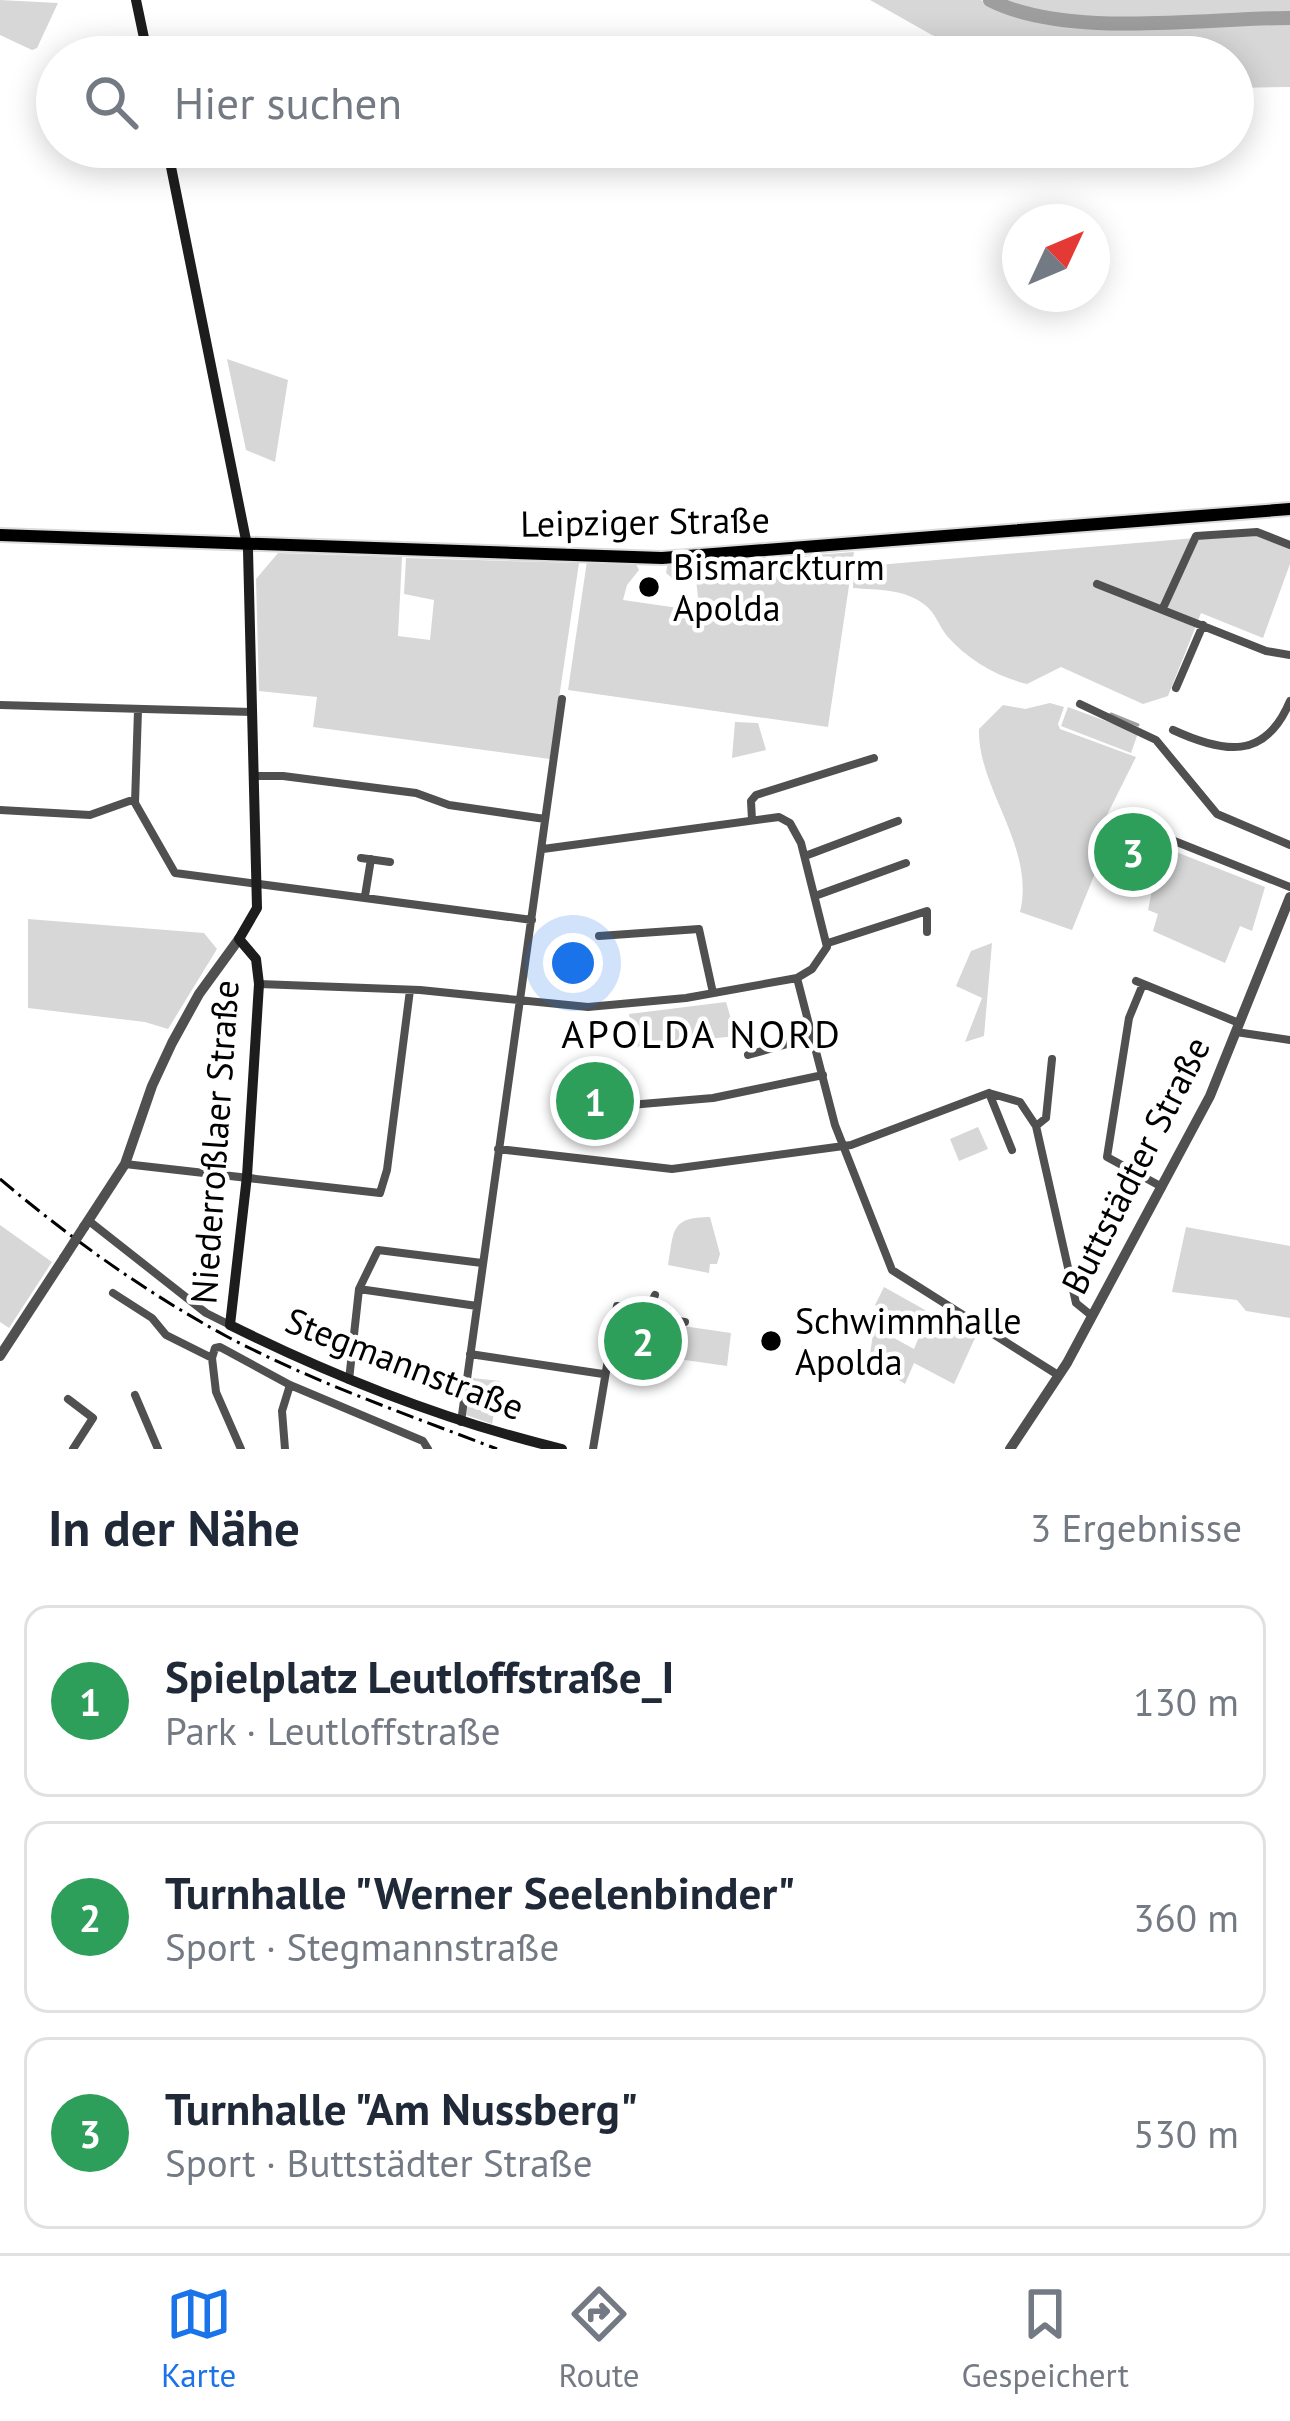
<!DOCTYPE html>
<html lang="de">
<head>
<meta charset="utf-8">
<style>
	body { margin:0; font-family:"PT Sans",sans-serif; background:#f2f2f3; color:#1f2937 }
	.compass { position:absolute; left:1002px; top:204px; width:108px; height:108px; border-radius:50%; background:#fff; box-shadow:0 6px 30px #0003; rotate:46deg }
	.you { position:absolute; left:573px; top:963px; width:42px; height:42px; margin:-30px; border:9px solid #fff; border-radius:50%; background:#1a73e8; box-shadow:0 0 0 18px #1a73e833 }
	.badge { display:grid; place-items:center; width:78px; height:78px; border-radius:50%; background:#1a73e8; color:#fff; font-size:39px; font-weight:700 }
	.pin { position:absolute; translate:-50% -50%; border:6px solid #fff; box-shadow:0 3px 12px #0006 }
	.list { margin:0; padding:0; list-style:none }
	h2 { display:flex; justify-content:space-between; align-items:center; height:156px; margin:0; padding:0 48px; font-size:51px }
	h2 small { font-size:39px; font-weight:400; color:#747a83 }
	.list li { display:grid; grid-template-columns:78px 1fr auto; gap:36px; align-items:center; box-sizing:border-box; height:192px; margin:0 24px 24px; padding:0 24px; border:3px solid #e0e1e3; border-radius:24px }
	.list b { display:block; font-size:45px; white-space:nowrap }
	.list p { margin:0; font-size:39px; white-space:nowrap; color:#747a83 }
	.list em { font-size:39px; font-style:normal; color:#747a83 }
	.icon { flex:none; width:66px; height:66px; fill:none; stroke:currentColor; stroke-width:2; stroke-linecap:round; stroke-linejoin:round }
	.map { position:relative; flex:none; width:1290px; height:1449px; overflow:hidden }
	.search { position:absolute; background:#fff; box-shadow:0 6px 30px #0003; left:36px; right:36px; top:36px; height:132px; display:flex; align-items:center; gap:30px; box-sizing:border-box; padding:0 42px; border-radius:66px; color:#747a83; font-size:45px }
	.sheet { height:804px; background:#fff }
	nav { display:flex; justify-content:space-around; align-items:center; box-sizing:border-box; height:168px; border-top:3px solid #e0e1e3; background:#fff; font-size:33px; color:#747a83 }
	nav a { display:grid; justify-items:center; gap:6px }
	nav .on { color:#1a73e8 }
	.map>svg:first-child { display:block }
	.green { fill:#d7d7d7 }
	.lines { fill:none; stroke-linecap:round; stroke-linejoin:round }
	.stream { stroke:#9e9e9e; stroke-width:3 }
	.river { stroke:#9e9e9e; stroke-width:14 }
	.primary-casing { stroke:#dbdbdb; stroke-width:16 }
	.minor { stroke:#505050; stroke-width:8 }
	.tertiary { stroke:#505050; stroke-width:10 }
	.secondary { stroke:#1d1d1d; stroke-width:10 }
	.primary { stroke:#000; stroke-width:12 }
	.rail { stroke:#000; stroke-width:3; stroke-dasharray:18 6 3 6; stroke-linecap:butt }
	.tertiary-bridge { stroke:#505050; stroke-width:10 }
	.poi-dot { fill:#000; stroke:#fff; stroke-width:4.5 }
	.labels { text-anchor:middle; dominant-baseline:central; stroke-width:9; stroke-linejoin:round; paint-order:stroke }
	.street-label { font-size:36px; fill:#000; stroke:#fff }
	.poi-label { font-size:36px; fill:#000; stroke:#fff; text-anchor:start }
	.neighbourhood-label { font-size:39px; letter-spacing:3px; fill:#000; stroke:#fff }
</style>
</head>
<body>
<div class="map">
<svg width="1290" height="1449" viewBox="0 0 1290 1449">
	<rect width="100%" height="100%" fill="#fff"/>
	<path class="green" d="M 0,0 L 58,3 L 37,48 L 32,50 L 0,35 Z
		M 870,0 L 980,0 L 1085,22 L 1290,22 L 1290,87 L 1233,88 L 1233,57 L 992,57 L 932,35 Z
		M 988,0 L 1290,0 L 1290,20 L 1086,19 Z
		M 227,359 L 288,380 L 275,462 L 246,450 Z
		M 1254,533 L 1290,547 L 1290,564 L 1263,638 L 1201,613 L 1168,696 L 1143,704 L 1061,667 L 1027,684 C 997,677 967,659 947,636 C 939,626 935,612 925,605 C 906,589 877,590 853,588 L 854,567 Z
		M 854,552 L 828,727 L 568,690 L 587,561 L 636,564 L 639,570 L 627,585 L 623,600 L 692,610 L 698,597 L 696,580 L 688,576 L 677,582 L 666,573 L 668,562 L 725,562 Z
		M 278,553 L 402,557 L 398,636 L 430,640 L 434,600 L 404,594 L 406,558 L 579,563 L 550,759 L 313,727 L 317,697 L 259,691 L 256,579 Z
		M 1050,703 L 1064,707 L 1058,724 L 1060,729 L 1136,757 L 1103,823 L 1113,829 L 1072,930 L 1020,912 C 1036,847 977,788 979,729 L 1003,705 L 1025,709 Z
		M 1068,707 L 1138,733 L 1131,753 L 1061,726 Z
		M 735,722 L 758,723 L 766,750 L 732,758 Z
		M 1161,846 L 1265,887 L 1252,931 L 1240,926 L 1225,963 L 1153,931 L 1158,914 L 1148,910 Z
		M 28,919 L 204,933 L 217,949 L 168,1029 L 145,1022 L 28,1008 Z
		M 992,943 L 984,1036 L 965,1042 L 982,998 L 956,986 L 971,951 Z
		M 726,1002 L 736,1036 L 633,1047 L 629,1014 Z
		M 978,1127 L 988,1149 L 959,1161 L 950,1139 Z
		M 710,1217 L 720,1254 L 717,1264 L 710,1264 L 709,1273 L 668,1265 C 674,1231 670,1217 710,1217 Z
		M 0,1225 L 52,1262 L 9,1328 L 0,1322 Z
		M 1186,1227 L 1290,1246 L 1290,1318 L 1246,1311 L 1237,1300 L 1172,1292 Z
		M 884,1287 L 975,1338 L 954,1384 L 914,1363 L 905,1384 L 869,1361 L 874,1327 L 914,1349 L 921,1332 L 875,1305 Z
		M 676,1325 L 731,1333 L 727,1366 L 671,1358 Z
		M 473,1378 L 500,1381 L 492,1424 L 466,1415 Z"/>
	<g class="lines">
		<path class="stream" d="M 1111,714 L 1138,725"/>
		<path class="river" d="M 990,0 C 1066,39 1205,18 1290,18"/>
		<defs>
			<path id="primary" d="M 0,535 L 662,558 L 1290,509"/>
		</defs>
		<use href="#primary" class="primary-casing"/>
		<path class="minor" d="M 1097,584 L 1266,651 L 1290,655
			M 1163,608 L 1196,536 L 1257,532 L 1290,545
			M 1176,688 L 1203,625
			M 1080,704 L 1156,740 L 1217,814 L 1290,845
			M 0,705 L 252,712
			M 138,710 L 135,803 L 175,873 L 532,920
			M 1173,730 C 1223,753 1265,761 1290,701
			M 253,776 L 283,776 L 416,793 L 449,805 L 545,819
			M 0,810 L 90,815 L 135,799
			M 1119,819 L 1290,887
			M 752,820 L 751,801 L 756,795 L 874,758
			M 805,856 L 898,821
			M 361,858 L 390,862
			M 365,896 L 371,859
			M 815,896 L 906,863
			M 599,936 L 699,929 L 713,993
			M 828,943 L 927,911 L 927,932
			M 797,978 L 835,1125 L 892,1270 L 1058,1375
			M 1136,981 L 1239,1023
			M 259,984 L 420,990 L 588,1007 L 686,998 L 797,978 L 812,969 L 827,947 L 801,843 L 790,823 L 779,817 L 543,849
			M 1143,984 L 1129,1018 L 1107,1157 L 1162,1187
			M 1236,1032 L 1290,1040
			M 748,1055 L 812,1037
			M 989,1093 L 1012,1150
			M 618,1106 L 713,1098 L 823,1075
			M 1036,1126 L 1046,1118 L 1052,1059
			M 498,1149 L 672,1169 L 851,1145 L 989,1093 L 1020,1102 L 1036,1126 L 1076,1303 L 1092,1316
			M 125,1164 L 380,1193 L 387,1170 L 410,990
			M 89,1221 L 206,1313 L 230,1325
			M 359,1289 L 477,1306
			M 113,1293 L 152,1318 L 166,1335 L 212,1358
			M 646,1315 L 655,1295
			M 470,1354 L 603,1374
			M 212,1358 L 215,1348 L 220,1347 L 290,1385 L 423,1441 L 428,1449
			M 212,1358 L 216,1392 L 241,1449
			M 619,1362 L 627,1314 L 685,1322
			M 349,1380 L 359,1289 L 378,1250 L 482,1263
			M 135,1395 L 158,1449
			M 68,1399 L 93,1418 L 73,1449
			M 461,1422 L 562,699
			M 285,1449 L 282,1411 L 290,1385
			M 593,1449 L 617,1306 L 648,1311"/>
		<path class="tertiary" d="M 84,1227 L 125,1164 L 152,1086 L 172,1043 L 199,994 L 239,939
			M 0,1356 L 64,1258
			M 1010,1449 L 1067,1363 L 1210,1096 L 1290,897"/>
		<path class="secondary" d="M 136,0 L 148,57
			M 167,147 L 248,550 L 257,908 L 239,939 L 256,959 L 259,984 L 247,1176 L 230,1325 C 337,1378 445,1421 562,1449"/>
		<use href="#primary" class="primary"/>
		<path class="rail" d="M 0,1179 C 70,1238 145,1292 226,1336 C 313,1382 406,1414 497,1449"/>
		<path class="tertiary-bridge" d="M 64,1258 L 84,1227"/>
	</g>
	<g class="poi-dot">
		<circle cx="649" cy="587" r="12"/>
		<circle cx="771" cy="1341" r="12"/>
	</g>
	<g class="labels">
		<g class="street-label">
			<text transform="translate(645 521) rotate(-1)">Leipziger Straße</text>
			<text transform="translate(214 1142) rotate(-86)">Niederroßlaer Straße</text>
			<text transform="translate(1135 1165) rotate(-63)">Buttstädter Straße</text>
			<text transform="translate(405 1363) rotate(21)">Stegmannstraße</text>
		</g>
		<g class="poi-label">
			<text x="673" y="566">Bismarckturm<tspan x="673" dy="41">Apolda</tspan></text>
			<text x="795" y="1320">Schwimmhalle<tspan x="795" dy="41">Apolda</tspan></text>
		</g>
		<g class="neighbourhood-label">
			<text x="702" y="1033">APOLDA NORD</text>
		</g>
	</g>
</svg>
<svg class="compass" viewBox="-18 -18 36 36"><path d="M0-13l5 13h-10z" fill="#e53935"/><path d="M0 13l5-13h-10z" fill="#747a83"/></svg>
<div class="you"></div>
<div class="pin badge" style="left:595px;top:1101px;background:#2e9e5b">1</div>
<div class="pin badge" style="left:643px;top:1341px;background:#2e9e5b">2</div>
<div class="pin badge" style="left:1133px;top:852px;background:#2e9e5b">3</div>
<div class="search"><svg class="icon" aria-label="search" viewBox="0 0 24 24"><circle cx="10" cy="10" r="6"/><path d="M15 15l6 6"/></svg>Hier suchen</div>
</div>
<section class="sheet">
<h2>In der Nähe<small>3 Ergebnisse</small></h2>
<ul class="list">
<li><span class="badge" style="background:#2e9e5b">1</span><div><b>Spielplatz Leutloffstraße_I</b><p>Park · Leutloffstraße</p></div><em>130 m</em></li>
<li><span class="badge" style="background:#2e9e5b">2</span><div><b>Turnhalle &quot;Werner Seelenbinder&quot;</b><p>Sport · Stegmannstraße</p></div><em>360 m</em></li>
<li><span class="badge" style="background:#2e9e5b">3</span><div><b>Turnhalle &quot;Am Nussberg&quot;</b><p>Sport · Buttstädter Straße</p></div><em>530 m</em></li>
</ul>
</section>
<nav>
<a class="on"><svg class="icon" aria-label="map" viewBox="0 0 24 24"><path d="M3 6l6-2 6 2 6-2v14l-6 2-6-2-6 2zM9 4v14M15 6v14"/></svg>Karte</a>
<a><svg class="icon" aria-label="directions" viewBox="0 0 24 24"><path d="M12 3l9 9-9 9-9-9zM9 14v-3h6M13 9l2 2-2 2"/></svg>Route</a>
<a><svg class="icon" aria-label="saved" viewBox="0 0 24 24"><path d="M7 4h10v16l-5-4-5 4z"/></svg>Gespeichert</a>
</nav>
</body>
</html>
